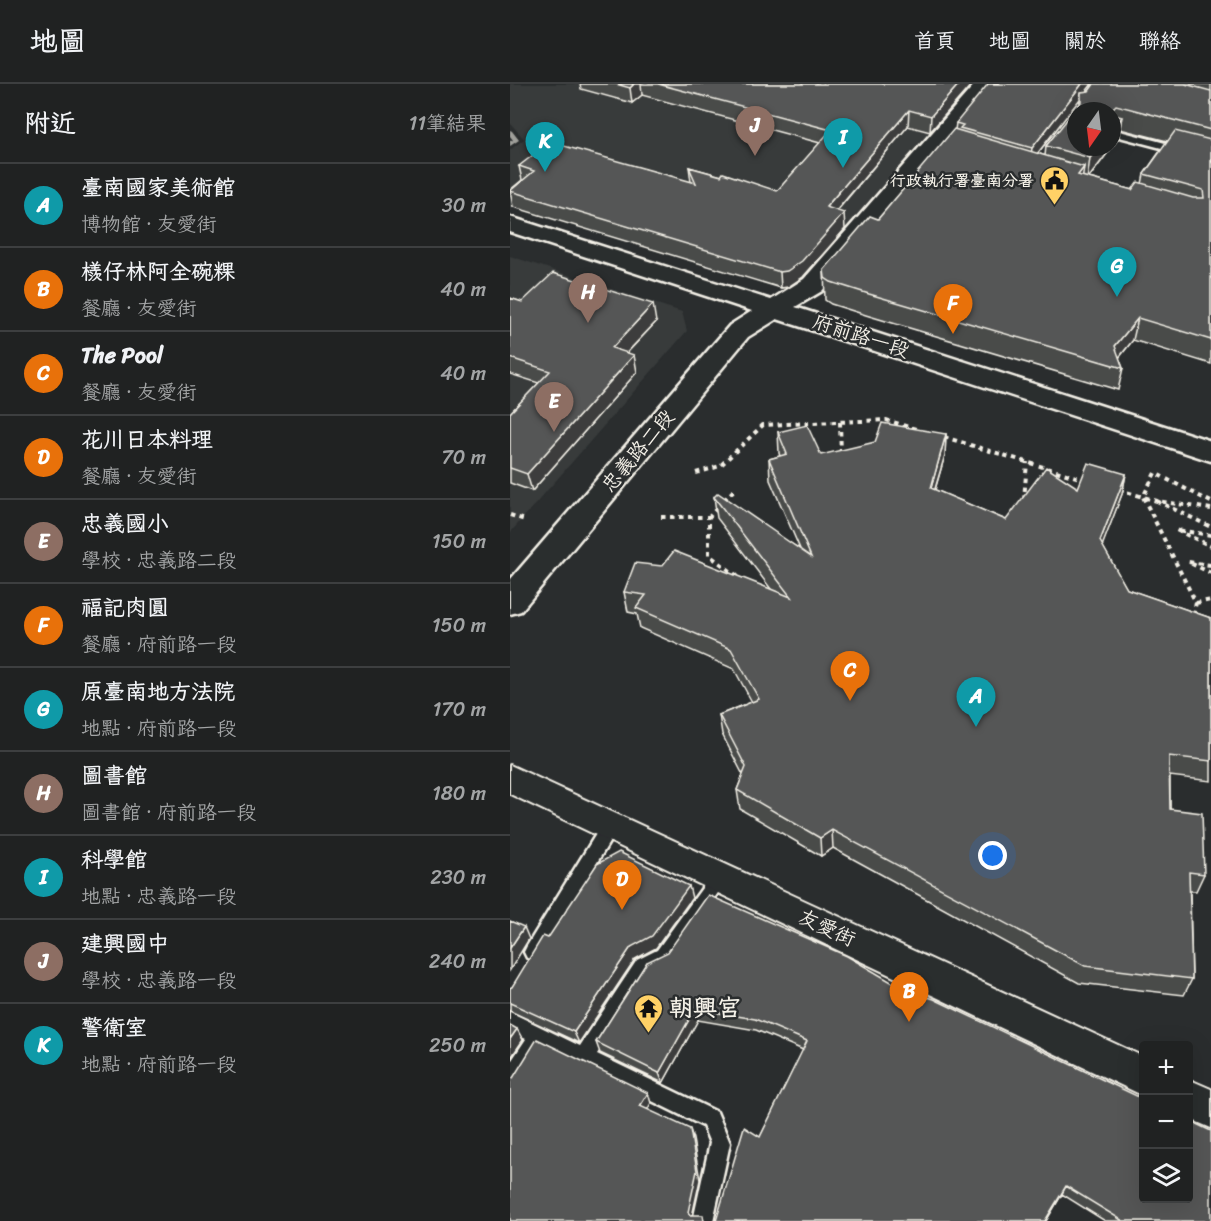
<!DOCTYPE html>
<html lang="zh-TW">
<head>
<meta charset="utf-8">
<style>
	body { margin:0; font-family:Sriracha,"LXGW WenKai TC",sans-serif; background:#282a2a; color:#f1f3f6 }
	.controls { position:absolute; right:18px; bottom:18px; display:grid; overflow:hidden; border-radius:6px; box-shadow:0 6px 24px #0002 }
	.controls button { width:54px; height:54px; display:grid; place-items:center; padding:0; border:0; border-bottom:2px solid #3d3f40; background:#202222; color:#f1f3f6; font:30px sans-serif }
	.compass { position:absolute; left:557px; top:18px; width:54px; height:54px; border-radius:50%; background:#202222; box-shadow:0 6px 24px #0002; rotate:194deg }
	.you { position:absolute; left:483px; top:772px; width:21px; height:21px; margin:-15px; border:4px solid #fff; border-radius:50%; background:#1a73e8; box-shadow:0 0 0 9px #1a73e833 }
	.badge { display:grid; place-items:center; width:39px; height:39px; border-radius:50%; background:#ffd166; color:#fff; font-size:20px; font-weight:700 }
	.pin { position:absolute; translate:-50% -50px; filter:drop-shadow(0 2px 3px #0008) }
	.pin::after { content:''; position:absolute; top:32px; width:21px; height:18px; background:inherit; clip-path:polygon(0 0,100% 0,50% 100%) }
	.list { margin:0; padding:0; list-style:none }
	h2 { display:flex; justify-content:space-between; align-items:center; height:78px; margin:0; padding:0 24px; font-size:26px }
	h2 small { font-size:20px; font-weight:400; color:#a2a4a5 }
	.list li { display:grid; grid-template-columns:39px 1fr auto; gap:18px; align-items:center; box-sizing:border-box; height:84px; padding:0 24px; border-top:2px solid #3d3f40 }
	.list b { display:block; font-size:22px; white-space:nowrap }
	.list p { margin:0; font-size:20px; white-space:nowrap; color:#a2a4a5 }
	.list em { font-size:20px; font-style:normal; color:#a2a4a5 }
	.icon { flex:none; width:33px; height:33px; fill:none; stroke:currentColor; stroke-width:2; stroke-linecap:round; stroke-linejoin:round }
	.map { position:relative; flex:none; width:701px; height:1137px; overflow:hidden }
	header { display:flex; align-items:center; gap:36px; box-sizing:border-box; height:84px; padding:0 30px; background:#202222; border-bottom:2px solid #3d3f40 }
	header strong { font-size:28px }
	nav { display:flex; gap:33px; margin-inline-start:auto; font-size:21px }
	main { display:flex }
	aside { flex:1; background:#202222 }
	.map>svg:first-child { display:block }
	.built { fill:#373a3a }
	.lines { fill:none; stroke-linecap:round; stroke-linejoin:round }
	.stream { fill:#9f9f9a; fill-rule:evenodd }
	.lane-casing { stroke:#f4f1e8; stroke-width:5 }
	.street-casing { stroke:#f4f1e8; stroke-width:4 }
	.secondary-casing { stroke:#f4f1e8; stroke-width:5 }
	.path { stroke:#f4f1e8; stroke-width:4; stroke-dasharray:4.5 4.5; stroke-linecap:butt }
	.lane { fill:#2a2d2e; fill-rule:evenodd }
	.street { fill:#2a2d2e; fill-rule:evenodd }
	.secondary { fill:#2a2d2e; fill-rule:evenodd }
	.wall { fill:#494b4a; stroke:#f4f1e8; stroke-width:1.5; fill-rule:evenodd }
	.shaded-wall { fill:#3c3d3c; stroke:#f4f1e8; stroke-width:1.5 }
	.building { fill:#555756; stroke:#f4f1e8; stroke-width:1.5 }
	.labels { text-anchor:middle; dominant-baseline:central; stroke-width:5; stroke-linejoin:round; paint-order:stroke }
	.far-poi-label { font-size:16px; font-weight:bold; fill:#f4f1e8; stroke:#2a2d2e; text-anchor:end }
	.street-label { font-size:20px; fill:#f4f1e8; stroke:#2a2d2e }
	.near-poi-label { font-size:24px; font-weight:bold; fill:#f4f1e8; stroke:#2a2d2e; text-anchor:start }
</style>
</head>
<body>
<header>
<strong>地圖</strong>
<nav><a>首頁</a><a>地圖</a><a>關於</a><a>聯絡</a></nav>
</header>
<main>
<aside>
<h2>附近<small>11筆結果</small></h2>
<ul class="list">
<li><span class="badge" style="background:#0f9aa8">A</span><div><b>臺南國家美術館</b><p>博物館 · 友愛街</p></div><em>30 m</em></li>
<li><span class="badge" style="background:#e8710a">B</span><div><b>檨仔林阿全碗粿</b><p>餐廳 · 友愛街</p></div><em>40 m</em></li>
<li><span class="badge" style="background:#e8710a">C</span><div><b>The Pool</b><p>餐廳 · 友愛街</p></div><em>40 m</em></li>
<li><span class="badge" style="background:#e8710a">D</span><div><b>花川日本料理</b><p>餐廳 · 友愛街</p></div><em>70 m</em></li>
<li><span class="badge" style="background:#8d6e63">E</span><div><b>忠義國小</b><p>學校 · 忠義路二段</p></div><em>150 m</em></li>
<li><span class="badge" style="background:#e8710a">F</span><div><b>福記肉圓</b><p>餐廳 · 府前路一段</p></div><em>150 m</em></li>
<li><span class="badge" style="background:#0f9aa8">G</span><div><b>原臺南地方法院</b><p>地點 · 府前路一段</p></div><em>170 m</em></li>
<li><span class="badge" style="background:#8d6e63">H</span><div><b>圖書館</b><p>圖書館 · 府前路一段</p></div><em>180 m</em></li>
<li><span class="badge" style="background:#0f9aa8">I</span><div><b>科學館</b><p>地點 · 忠義路一段</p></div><em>230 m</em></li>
<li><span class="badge" style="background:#8d6e63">J</span><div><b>建興國中</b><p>學校 · 忠義路一段</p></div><em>240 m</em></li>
<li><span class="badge" style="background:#0f9aa8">K</span><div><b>警衛室</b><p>地點 · 府前路一段</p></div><em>250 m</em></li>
</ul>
</aside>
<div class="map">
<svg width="701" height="1137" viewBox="0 0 701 1137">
	<rect width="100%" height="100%" fill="#2a2d2e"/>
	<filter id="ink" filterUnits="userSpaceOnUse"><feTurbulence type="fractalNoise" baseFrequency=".0167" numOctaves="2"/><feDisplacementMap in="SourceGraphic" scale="12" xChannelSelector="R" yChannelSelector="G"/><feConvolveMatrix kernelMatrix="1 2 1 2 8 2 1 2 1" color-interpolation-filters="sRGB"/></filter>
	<g filter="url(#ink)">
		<path class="built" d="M 0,0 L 460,0 L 336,146 L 215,105 L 70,67 L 3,123 L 0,122 L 0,66 L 14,55 L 0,39 Z
			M 0,172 L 172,228 L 177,247 L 0,449 Z"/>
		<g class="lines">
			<path class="stream" d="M 0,46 L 2,47 L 9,56 L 0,62 L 0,57 L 3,56 L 0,52 Z"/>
			<defs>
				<path id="lane" d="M 602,45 L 701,71 L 701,77 L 602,51 Z
					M 100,735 L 106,737 L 108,742 L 106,747 L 29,874 L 23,876 L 17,874 L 14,868 L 17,862 L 94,737 Z
					M 209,786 L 215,789 L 218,794 L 215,799 L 159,878 L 139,888 L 87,970 L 207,1028 L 220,1059 L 203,1137 L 183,1137 L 200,1059 L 193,1042 L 32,963 L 7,1003 L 0,1005 L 0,979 L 16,955 L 0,947 L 0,928 L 70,962 L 127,876 L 147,866 L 203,789 Z"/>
				<path id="street" d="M 0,681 L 634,973 L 634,1012 L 0,710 Z
					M 678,995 L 701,1005 L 701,1044 L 678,1034 Z"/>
				<path id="secondary" d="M 465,0 L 488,0 L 312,207 L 285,223 L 701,357 L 701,377 L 267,235 L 238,253 L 11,527 L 0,530 L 0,496 L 220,241 L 242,227 L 0,148 L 0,133 L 261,216 L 294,195 Z"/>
			</defs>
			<use href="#lane" class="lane-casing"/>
			<use href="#street" class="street-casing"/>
			<use href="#secondary" class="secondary-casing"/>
			<path class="path" d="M 330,338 L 331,371
				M 434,353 L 576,396
				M 186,389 L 210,382 L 253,341 L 376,336 L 409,346
				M 609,406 L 647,417
				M 214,416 L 224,406
				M 514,416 L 517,378
				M 207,424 L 199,433 L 199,471 L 230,494
				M 701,425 L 647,417 L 701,443
				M 0,431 L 15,436
				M 151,433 L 199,433
				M 701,451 L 666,446 L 701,462
				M 701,481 L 678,478 L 701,489
				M 686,519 L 701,516
				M 683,531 L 686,519 L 633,413 L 645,389 L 701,418"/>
			<use href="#lane" class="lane"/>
			<use href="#street" class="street"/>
			<use href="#secondary" class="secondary"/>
		</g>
		<path class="wall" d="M 70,0 L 462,0 L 420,48 L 398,42 L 327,127 L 335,145 L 293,193 L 278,203 L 271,204 L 3,123 L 0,106 L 12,96 L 9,82 L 181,98 L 179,83 L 267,107 L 310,59 L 132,11 L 122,19 L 71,5 Z
			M 582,0 L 576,7 L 579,7 L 584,0 L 701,0 L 701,280 L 623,256 L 609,274 L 613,284 L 608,306 L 359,232 L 321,220 L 315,216 L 314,186 L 368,135 L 445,46 L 446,39 ZM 570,15 L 570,20 L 536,62 L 535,72 L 528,69 ZM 610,45 L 657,57 L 634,90 L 632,100 L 622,106 L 579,94 L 608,55 Z
			M 0,214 L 12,218 L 146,238 L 117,269 L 127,288 L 22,407 L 0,399 L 0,329 L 29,299 L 0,290 Z
			M 268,348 L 311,371 L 436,350 L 435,371 L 425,406 L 496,436 L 568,404 L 616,390 L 612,410 L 592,461 L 617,505 L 701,534 L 701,697 L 660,692 L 660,725 L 694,790 L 686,807 L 680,807 L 682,895 L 674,911 L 569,899 L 323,764 L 311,772 L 230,725 L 227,706 L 233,691 L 212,650 L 209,631 L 242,618 L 224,585 L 130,544 L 127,530 L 118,528 L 114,508 L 261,505 L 207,434 L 204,413 L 290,465 L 260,396 L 259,375 L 270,372 L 269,369 Z
			M 182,814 L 146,864 L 125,875 L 69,959 L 0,927 L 0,904 L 2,903 L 38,854 Z
			M 137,878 L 395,906 L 701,1137 L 595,1137 L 552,1110 L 536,1137 L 206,1137 L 250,1053 L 293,966 L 246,946 L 188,936 L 153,999 L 90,969 L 86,958 Z"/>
		<path class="shaded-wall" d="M 124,0 L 131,0 L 132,11 L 122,19 L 120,4 Z
			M 449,0 L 462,0 L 420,48 L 421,32 Z
			M 572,0 L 582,0 L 571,14 L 571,8 L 570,15 L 520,79 L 522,64 Z
			M 399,26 L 398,42 L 316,139 L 316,123 Z
			M 612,33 L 608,55 L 602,63 L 602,46 Z
			M 589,63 L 602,63 L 577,96 L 580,74 Z
			M 574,83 L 571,105 L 568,91 Z
			M 334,129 L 335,145 L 293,193 L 278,203 L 271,204 L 270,188 Z
			M 143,220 L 146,238 L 105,281 L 102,264 Z
			M 628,234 L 623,256 L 603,281 L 605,262 Z
			M 124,271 L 127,288 L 22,407 L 17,390 Z
			M 436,350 L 435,371 L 419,425 L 421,404 Z
			M 616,390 L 612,410 L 586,478 L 590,457 Z
			M 322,746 L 323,764 L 311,772 L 310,754 Z
			M 179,802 L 182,814 L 146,864 L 125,875 L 69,959 L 64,948 L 121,863 Z
			M 14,843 L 19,855 L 0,886 L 0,864 Z
			M 185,925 L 188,936 L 153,999 L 149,989 Z
			M 7,945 L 13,956 L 0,975 L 0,955 Z
			M 138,1009 L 141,1019 L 134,1032 L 130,1022 Z
			M 180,1045 L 183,1055 L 190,1096 L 181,1137 L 178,1128 Z
			M 556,1102 L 552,1110 L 536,1137 L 535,1137 Z"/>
		<path class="building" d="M 106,0 L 124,0 L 120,4 Z
			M 148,0 L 449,0 L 421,32 L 399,26 L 316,123 L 334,129 L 292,177 L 277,187 L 270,188 L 0,107 L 24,87 L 9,82 L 40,58 L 186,99 L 179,83 L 211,92 L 213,89 L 267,107 L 321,46 Z
			M 478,0 L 572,0 L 522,64 L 450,44 L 453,41 L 446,39 Z
			M 584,0 L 675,0 L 701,7 L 701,46 L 606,21 L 603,24 L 604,31 L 612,33 L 602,46 L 602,27 L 566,27 L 566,63 L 589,63 L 580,74 L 536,62 L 571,18 L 571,8 L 579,7 Z
			M 444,45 L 574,83 L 568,91 L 622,106 L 628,98 L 683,114 L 694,114 L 693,106 L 634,90 L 665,47 L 701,56 L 701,256 L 628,234 L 605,262 L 613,284 L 359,210 L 321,198 L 315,194 L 314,186 L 360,132 L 368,135 Z
			M 43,189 L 143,220 L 102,264 L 124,271 L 17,390 L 0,384 L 0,329 L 40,287 L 0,274 L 0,214 L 12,218 Z
			M 372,339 L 436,350 L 421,404 L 496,436 L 536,383 L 568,404 L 578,379 L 616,390 L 590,457 L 617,505 L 701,534 L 701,677 L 659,672 L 660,725 L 692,729 L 694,790 L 679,788 L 682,895 L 575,882 L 322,746 L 310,754 L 227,706 L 236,683 L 209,631 L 249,615 L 221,565 L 126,524 L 136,511 L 114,508 L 125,479 L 152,482 L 164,467 L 281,513 L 204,413 L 208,409 L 301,473 L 259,375 L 277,370 L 268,348 L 297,341 L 311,371 L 365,358 Z
			M 109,768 L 179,802 L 142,852 L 121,863 L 64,948 L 0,919 L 0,904 L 2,903 L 33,852 L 38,854 L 87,780 Z
			M 198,811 L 337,872 L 395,906 L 424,915 L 633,1015 L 633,1114 L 678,1114 L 678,1036 L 701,1047 L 701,1137 L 613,1137 L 556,1102 L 535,1137 L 206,1137 L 234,1043 L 250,1053 L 297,957 L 245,935 L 185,925 L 149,989 L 86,958 L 137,878 L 158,868 Z
			M 0,837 L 14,843 L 0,864 Z
			M 0,941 L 7,945 L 0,955 Z
			M 27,955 L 138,1009 L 130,1022 L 180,1045 L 187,1087 L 178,1128 L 180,1131 L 193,1131 L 194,1137 L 0,1137 L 0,995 L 3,994 Z"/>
	</g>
	<defs>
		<symbol id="civic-pin" viewBox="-11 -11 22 30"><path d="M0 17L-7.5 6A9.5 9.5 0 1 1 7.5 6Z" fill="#ffd166" stroke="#2a2d2e"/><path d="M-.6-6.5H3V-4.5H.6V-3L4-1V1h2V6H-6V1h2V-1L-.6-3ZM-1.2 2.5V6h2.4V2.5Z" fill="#111"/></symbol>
		<symbol id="temple-pin" viewBox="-11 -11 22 30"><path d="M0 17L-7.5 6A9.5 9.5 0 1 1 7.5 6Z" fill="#ffd166" stroke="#2a2d2e"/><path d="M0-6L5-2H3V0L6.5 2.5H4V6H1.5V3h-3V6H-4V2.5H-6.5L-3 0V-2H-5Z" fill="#111"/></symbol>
	</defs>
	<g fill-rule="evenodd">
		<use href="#civic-pin" x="528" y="80" width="33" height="45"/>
		<use href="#temple-pin" x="122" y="908" width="33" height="45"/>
	</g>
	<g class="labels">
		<g class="far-poi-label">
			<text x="524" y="96">行政執行署臺南分署</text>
		</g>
		<g class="street-label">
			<text transform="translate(351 252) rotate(18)">府前路一段</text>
			<text transform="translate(128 367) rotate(-50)">忠義路二段</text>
			<text transform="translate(317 844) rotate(25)">友愛街</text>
		</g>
		<g class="near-poi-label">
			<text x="159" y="924">朝興宮</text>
		</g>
	</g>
</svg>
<div class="controls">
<button>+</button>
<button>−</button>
<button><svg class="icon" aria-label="layers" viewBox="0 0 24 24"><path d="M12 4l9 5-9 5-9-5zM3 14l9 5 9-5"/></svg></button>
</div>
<svg class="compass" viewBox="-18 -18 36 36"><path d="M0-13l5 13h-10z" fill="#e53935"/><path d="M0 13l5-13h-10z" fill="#a2a4a5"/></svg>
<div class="you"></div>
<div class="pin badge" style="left:466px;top:643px;background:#0f9aa8">A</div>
<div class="pin badge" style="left:399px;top:938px;background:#e8710a">B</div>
<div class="pin badge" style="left:340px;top:617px;background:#e8710a">C</div>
<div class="pin badge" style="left:112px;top:826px;background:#e8710a">D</div>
<div class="pin badge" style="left:44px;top:348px;background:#8d6e63">E</div>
<div class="pin badge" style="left:443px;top:250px;background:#e8710a">F</div>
<div class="pin badge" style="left:607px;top:213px;background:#0f9aa8">G</div>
<div class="pin badge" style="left:78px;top:239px;background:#8d6e63">H</div>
<div class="pin badge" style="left:333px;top:84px;background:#0f9aa8">I</div>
<div class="pin badge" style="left:245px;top:72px;background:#8d6e63">J</div>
<div class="pin badge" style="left:35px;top:88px;background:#0f9aa8">K</div>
</div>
</main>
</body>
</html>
